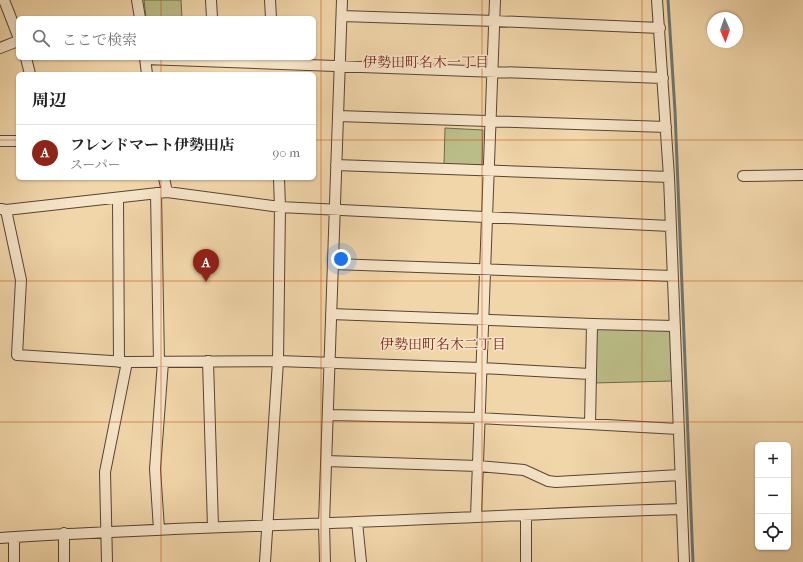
<!DOCTYPE html>
<html lang="ja">
<head>
<meta charset="utf-8">
<style>
	body { margin:0; font-family:"IM FELL French Canon","Noto Serif JP",serif; background:#f6f6f6; color:#222 }
	.controls { position:absolute; right:12px; bottom:12px; display:grid; overflow:hidden; border-radius:6px; box-shadow:0 1px 3px #0004 }
	.controls button { width:36px; height:36px; display:grid; place-items:center; padding:0; border:0; border-bottom:1px solid #e0e0e0; background:#fff; color:#222; font:20px sans-serif }
	.compass { position:absolute; left:707px; top:12px; width:36px; height:36px; border-radius:50%; background:#fff; box-shadow:0 1px 3px #0004; rotate:178deg }
	.you { position:absolute; left:341px; top:259px; width:14px; height:14px; margin:-10px; border:3px solid #fff; border-radius:50%; background:#1a73e8; box-shadow:0 0 0 6px #1a73e833 }
	.badge { display:grid; place-items:center; width:26px; height:26px; border-radius:50%; background:#8f2418; color:#fff; font-size:13px; font-weight:700 }
	.pin { position:absolute; translate:-50% -33px; filter:drop-shadow(0 1px 2px #0008) }
	.pin::after { content:''; position:absolute; top:21px; width:14px; height:12px; background:inherit; clip-path:polygon(0 0,100% 0,50% 100%) }
	.list { margin:0; padding:0; list-style:none }
	h2 { display:flex; justify-content:space-between; align-items:center; height:52px; margin:0; padding:0 16px; font-size:17px }
	h2 small { font-size:13px; font-weight:400; color:#767676 }
	.list li { display:grid; grid-template-columns:26px 1fr auto; gap:12px; align-items:center; box-sizing:border-box; height:56px; padding:0 16px; border-top:1px solid #e0e0e0 }
	.list b { display:block; font-size:15px; white-space:nowrap }
	.list p { margin:0; font-size:13px; white-space:nowrap; color:#767676 }
	.list em { font-size:13px; font-style:normal; color:#767676 }
	.icon { flex:none; width:22px; height:22px; fill:none; stroke:currentColor; stroke-width:2; stroke-linecap:round; stroke-linejoin:round }
	.map { position:relative; flex:none; width:803px; height:562px; overflow:hidden }
	.search { position:absolute; background:#fff; box-shadow:0 1px 3px #0004; left:16px; top:16px; width:300px; height:44px; display:flex; align-items:center; gap:10px; box-sizing:border-box; padding:0 14px; border-radius:6px; color:#767676; font-size:15px }
	.panel { position:absolute; background:#fff; box-shadow:0 1px 3px #0004; left:16px; top:72px; width:300px; height:108px; border-radius:6px }
	.map>svg:first-child { display:block }
	.green { fill:#bbbd88; stroke:#6e684a }
	.lines { fill:none; stroke-linecap:round; stroke-linejoin:round }
	.stream { stroke:#6c7571; stroke-width:3 }
	.minor-casing { stroke:#564434; stroke-width:12 }
	.minor { stroke:#f6e4c8; stroke-width:10 }
	.grid { fill:none; stroke:#ca4e0c; stroke-width:1; stroke-opacity:0.55 }
	.labels { text-anchor:middle; dominant-baseline:central; stroke-width:3; stroke-linejoin:round; paint-order:stroke }
	.neighbourhood-label { font-size:14px; fill:#7a1f14; stroke:#f6e4c8 }
</style>
</head>
<body>
<div class="map">
<svg width="803" height="562" viewBox="0 0 803 562">
	<rect width="100%" height="100%" fill="#f1d6aa"/>
	<filter id="stains"><feTurbulence type="fractalNoise" baseFrequency=".005" numOctaves="4"/><feColorMatrix values="0 0 0 0 .2 0 0 0 0 .09 0 0 0 0 .02 0 0 0 .5 -.17"/></filter>
	<radialGradient id="worn" r=".72"><stop offset=".6" stop-color="#630" stop-opacity="0"/><stop offset="1" stop-color="#630" stop-opacity=".3"/></radialGradient>
	<path class="green" d="M 144,0 L 181,0 L 182,18 L 146,18 Z
		M 445,128 L 483,130 L 482,166 L 444,164 Z
		M 596,327 L 672,331 L 673,381 L 593,383 Z"/>
	<g class="lines">
		<path class="stream" d="M 668,0 L 675,111 L 693,562"/>
		<defs>
			<path id="minor" d="M 4,0 L 18,36
				M 137,0 L 140,18
				M 211,0 L 212,18
				M 270,0 L 271,18
				M 657,0 L 669,177 L 684,562
				M 342,16 L 495,21 L 660,28
				M 0,48 L 18,41
				M 26,58 L 30,74
				M 145,58 L 147,74
				M 145,59 L 663,78
				M 338,116 L 666,127
				M 0,141 L 18,141
				M 336,165 L 669,177
				M 743,176 L 803,175
				M 164,178 L 167,192
				M 156,193 L 159,362
				M 118,198 L 119,362
				M 1,209 L 6,210 L 167,192 L 280,207 L 670,226
				M 6,210 L 21,280 L 17,355 L 127,362 L 278,361 L 481,368 L 590,374
				M 333,264 L 672,276
				M 331,314 L 592,324 L 674,326
				M 208,361 L 213,527
				M 328,415 L 479,418 L 678,429
				M 590,424 L 592,324
				M 326,461 L 478,466 L 524,470 L 548,481 L 556,482 L 680,475
				M 526,515 L 526,562
				M 476,517 L 495,0
				M 357,522 L 361,562
				M 159,529 L 155,469 L 163,362
				M 0,538 C 119,530 238,527 356,522 C 465,518 573,512 682,509
				M 14,562 L 14,537
				M 64,562 L 64,533
				M 107,562 L 105,472 L 127,362
				M 265,562 L 278,361 L 280,207 L 279,178
				M 325,562 L 324,523 L 342,0"/>
		</defs>
		<use href="#minor" class="minor-casing"/>
		<use href="#minor" class="minor"/>
	</g>
	<path class="grid" d="M 161,0 L 161,18M 321,0 L 321,562M 482,0 L 482,562M 642,0 L 642,562M 161,58 L 161,74M 0,140 L 18,140M 314,140 L 803,140M 161,178 L 161,562M 0,281 L 803,281M 0,422 L 803,422"/>
	<g class="labels">
		<g class="neighbourhood-label">
			<text x="426" y="62">伊勢田町名木一丁目</text>
			<text x="443" y="344">伊勢田町名木二丁目</text>
		</g>
	</g>
	<rect width="100%" height="100%" filter="url(#stains)"/>
	<rect width="100%" height="100%" fill="url(#worn)"/>
</svg>
<div class="controls">
<button>+</button>
<button>−</button>
<button><svg class="icon" aria-label="locate" viewBox="0 0 24 24"><circle cx="12" cy="12" r="6"/><path d="M12 2v4M12 18v4M2 12h4M18 12h4"/></svg></button>
</div>
<svg class="compass" viewBox="-18 -18 36 36"><path d="M0-13l5 13h-10z" fill="#e53935"/><path d="M0 13l5-13h-10z" fill="#767676"/></svg>
<div class="you"></div>
<div class="pin badge" style="left:206px;top:282px">A</div>
<div class="search"><svg class="icon" aria-label="search" viewBox="0 0 24 24"><circle cx="10" cy="10" r="6"/><path d="M15 15l6 6"/></svg>ここで検索</div>
<section class="panel">
<h2>周辺<small></small></h2>
<ul class="list">
<li><span class="badge">A</span><div><b>フレンドマート伊勢田店</b><p>スーパー</p></div><em>90 m</em></li>
</ul>
</section>
</div>
</body>
</html>
